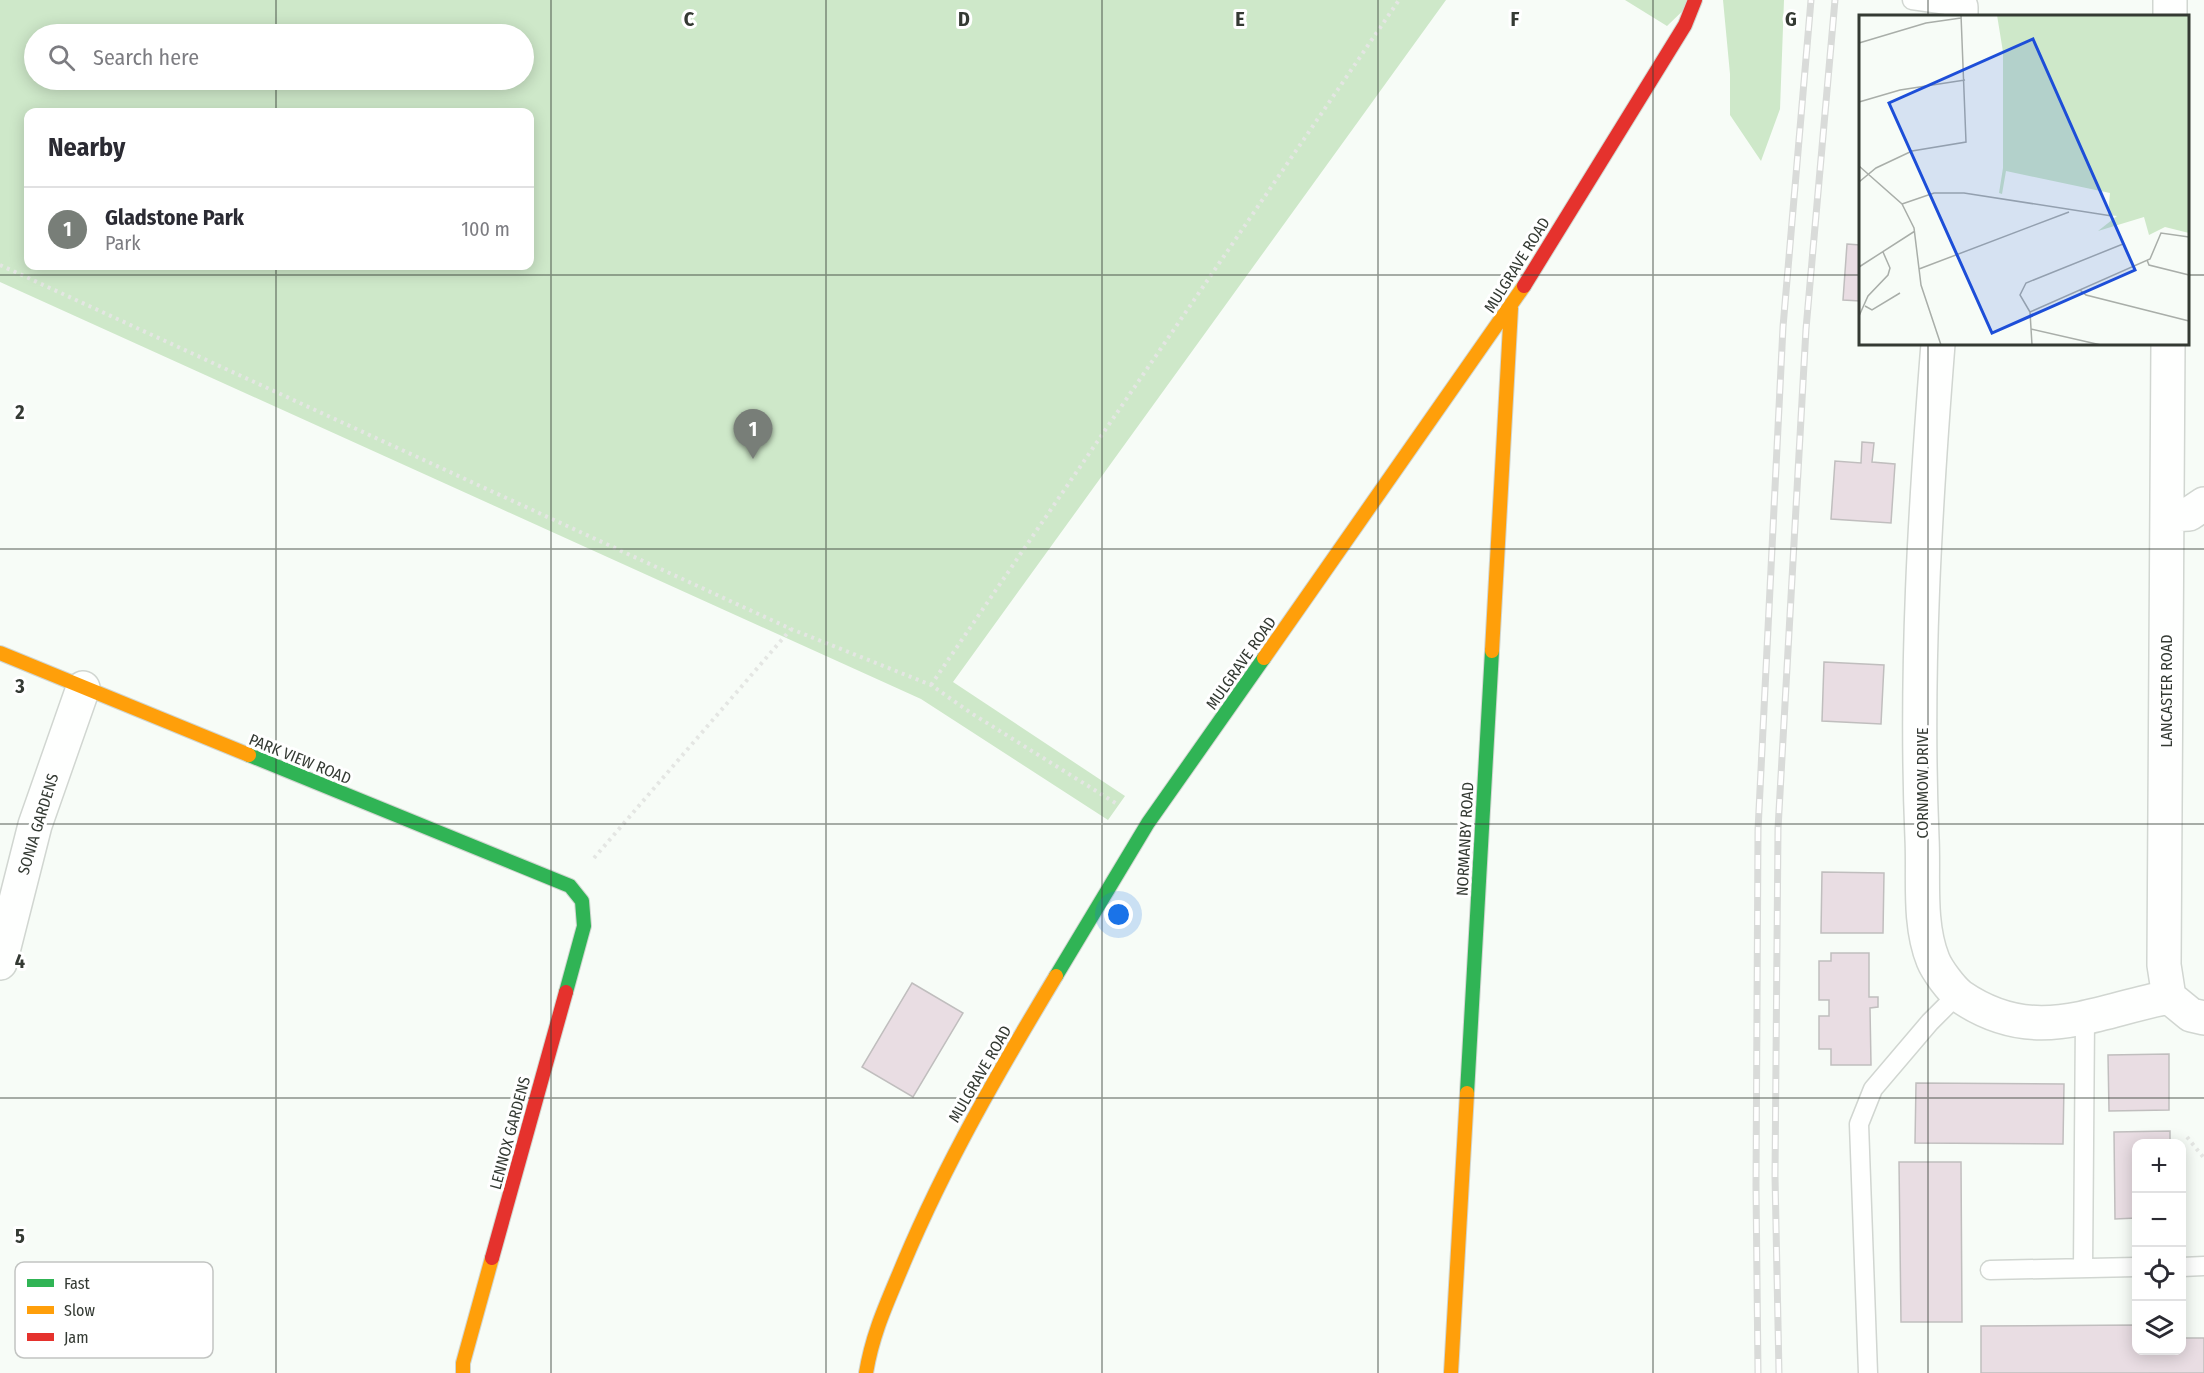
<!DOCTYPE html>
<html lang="en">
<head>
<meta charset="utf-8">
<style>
	body { margin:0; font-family:"Fira Sans Condensed",sans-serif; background:#f7f7f7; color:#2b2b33 }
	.controls { position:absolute; right:18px; bottom:18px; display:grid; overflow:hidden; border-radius:12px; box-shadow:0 3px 15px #0003 }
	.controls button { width:54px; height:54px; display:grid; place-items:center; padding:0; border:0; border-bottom:2px solid #e1e1e2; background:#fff; color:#2b2b33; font:30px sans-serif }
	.you { position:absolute; left:1119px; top:915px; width:21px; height:21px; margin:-15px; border:4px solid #fff; border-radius:50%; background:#1a73e8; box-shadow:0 0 0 9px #1a73e833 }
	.badge { display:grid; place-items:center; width:39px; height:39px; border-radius:50%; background:#787e78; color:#fff; font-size:20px; font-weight:700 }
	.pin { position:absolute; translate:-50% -50px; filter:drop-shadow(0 2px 3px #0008) }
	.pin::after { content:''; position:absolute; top:32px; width:21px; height:18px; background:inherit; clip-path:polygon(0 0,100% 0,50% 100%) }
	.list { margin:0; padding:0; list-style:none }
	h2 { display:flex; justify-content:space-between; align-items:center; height:78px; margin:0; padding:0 24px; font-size:26px }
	h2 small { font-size:20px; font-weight:400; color:#7c7c81 }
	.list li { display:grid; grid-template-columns:39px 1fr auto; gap:18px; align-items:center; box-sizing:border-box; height:84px; padding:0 24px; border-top:2px solid #e1e1e2 }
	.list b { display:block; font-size:22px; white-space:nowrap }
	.list p { margin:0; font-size:20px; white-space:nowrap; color:#7c7c81 }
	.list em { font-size:20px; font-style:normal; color:#7c7c81 }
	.icon { flex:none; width:33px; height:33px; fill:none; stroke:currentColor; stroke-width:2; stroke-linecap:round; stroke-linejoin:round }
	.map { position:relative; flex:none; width:2204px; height:1373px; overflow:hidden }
	.search { position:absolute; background:#fff; box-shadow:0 3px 15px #0003; left:24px; top:24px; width:510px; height:66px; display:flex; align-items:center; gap:15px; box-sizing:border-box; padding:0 21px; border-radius:33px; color:#7c7c81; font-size:22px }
	.panel { position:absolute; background:#fff; box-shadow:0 3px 15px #0003; left:24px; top:108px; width:510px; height:162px; border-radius:12px }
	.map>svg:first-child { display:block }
	.green { fill:#cee8c9; fill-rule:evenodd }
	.building { fill:#e9dde3; stroke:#c0bebe; stroke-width:1.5 }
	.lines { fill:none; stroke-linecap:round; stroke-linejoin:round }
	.lane-casing { stroke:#d1d6d1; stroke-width:21 }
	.street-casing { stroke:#d1d6d1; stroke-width:36 }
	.fast-casing { stroke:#d1d6d1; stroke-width:16 }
	.slow-casing { stroke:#d1d6d1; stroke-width:16 }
	.jam-casing { stroke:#d1d6d1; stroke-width:16 }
	.path { stroke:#e4e6e3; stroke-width:4; stroke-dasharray:3 4.5; stroke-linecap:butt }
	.lane { stroke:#fefffe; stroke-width:18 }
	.street { stroke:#fefffe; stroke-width:33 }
	.fast { stroke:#30b455; stroke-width:14 }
	.slow { stroke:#ff9f0a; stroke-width:14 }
	.jam { stroke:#e5322d; stroke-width:14 }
	.rail-casing { stroke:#d9dbd9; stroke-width:7 }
	.rail { stroke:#fff; stroke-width:4.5; stroke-dasharray:14; stroke-linecap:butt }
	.grid { fill:none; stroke:#343a33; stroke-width:1.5; stroke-opacity:0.55 }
	.labels { text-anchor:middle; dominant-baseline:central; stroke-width:6; stroke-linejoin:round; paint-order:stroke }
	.street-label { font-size:16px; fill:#343a33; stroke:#fff }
	.inset-road { fill:none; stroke:#a9aea9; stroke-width:1.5 }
	.view { fill:#1d4ed8; fill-opacity:0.15; stroke:#1d4ed8; stroke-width:3 }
	.inset-edge { fill:none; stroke:#343a33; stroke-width:3 }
	.key { fill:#fff; stroke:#c2c4c2; stroke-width:1.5 }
	.key-label { font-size:16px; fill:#343a33 }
	.grid-label { font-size:20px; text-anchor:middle; font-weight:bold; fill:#343a33; stroke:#fff; stroke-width:6; stroke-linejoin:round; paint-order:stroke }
</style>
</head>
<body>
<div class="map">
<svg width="2204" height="1373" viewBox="0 0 2204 1373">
	<rect width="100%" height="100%" fill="#f7fcf7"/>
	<path class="green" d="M 0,0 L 1446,0 L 953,682 L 1125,796 L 1108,820 L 921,699 L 0,282 ZM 524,34 L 524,80 L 34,80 L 34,34 ZM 28,112 L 530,112 L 530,266 L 28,266 Z
		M 1625,0 L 1694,0 L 1667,26 Z
		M 1723,0 L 1784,0 L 1780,109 L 1761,161 L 1730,115 L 1730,74 Z"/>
	<path class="building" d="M 1847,244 L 1860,245 L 1860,301 L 1843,300 Z
		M 1862,442 L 1874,443 L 1872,462 L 1895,464 L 1891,523 L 1831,519 L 1835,461 L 1861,463 Z
		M 1824,662 L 1884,665 L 1881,724 L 1822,721 Z
		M 1822,872 L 1884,873 L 1883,933 L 1821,933 Z
		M 1831,953 L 1869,953 L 1869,997 L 1878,997 L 1878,1007 L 1870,1008 L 1871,1065 L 1831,1065 L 1831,1049 L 1819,1049 L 1819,1016 L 1829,1016 L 1829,1000 L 1819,1000 L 1819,961 L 1831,961 Z
		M 912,983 L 963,1013 L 913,1097 L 862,1067 Z
		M 2169,1054 L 2169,1110 L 2109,1111 L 2108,1055 Z
		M 1916,1083 L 2064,1084 L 2063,1144 L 1915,1143 Z
		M 2170,1131 L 2170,1144 L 2136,1144 L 2136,1218 L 2115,1219 L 2114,1132 Z
		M 1899,1162 L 1961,1162 L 1962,1322 L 1901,1322 Z
		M 2136,1325 L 2136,1350 L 2182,1350 L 2182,1338 L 2204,1338 L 2204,1373 L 1981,1373 L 1981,1326 Z"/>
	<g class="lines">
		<defs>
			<path id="lane" d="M 1912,0 L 1961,7
				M 2182,1267 L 2204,1266
				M 2083,1268 L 2085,1018
				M 1990,1270 L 2136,1267
				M 1868,1373 L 1859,1124 L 1873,1089 L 1930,1022 L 1958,994"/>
			<path id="street" d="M 1961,16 L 1961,7
				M 2170,16 L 2170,0
				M 1938,344 C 1925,508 1915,673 1922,838 C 1924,876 1918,923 1933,960 C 1937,970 1951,989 1960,996 C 2034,1047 2092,1012 2169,997
				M 2168,344 L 2164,965 L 2169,997 L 2191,1015 L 2204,1018
				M 2168,515 L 2189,514 L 2204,504
				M 0,963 L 35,825 L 83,688"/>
			<path id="fast" d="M 249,755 L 570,886 L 582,901 L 584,926 L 566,992
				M 1056,976 L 1148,823 L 1264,658
				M 1467,1093 L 1492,651"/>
			<path id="slow" d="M 1492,651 L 1511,308
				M 0,653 L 249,755
				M 1264,658 L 1524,286
				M 463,1373 L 463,1363 L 492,1258
				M 866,1373 C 873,1331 888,1301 904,1262 C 946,1162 1000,1069 1056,976
				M 1451,1373 L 1467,1093"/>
			<path id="jam" d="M 1524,286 L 1685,25 L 1695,0
				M 492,1258 L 566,992"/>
		</defs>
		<use href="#lane" class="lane-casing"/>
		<use href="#street" class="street-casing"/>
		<use href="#fast" class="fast-casing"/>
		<use href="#slow" class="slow-casing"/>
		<use href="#jam" class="jam-casing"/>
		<path class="path" d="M 0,265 L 791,629 L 931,685 L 971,713 L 1117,804
			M 931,685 L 1399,0
			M 594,858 L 791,629
			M 2187,1137 L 2204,1158"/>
		<use href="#lane" class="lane"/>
		<use href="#street" class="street"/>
		<use href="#fast" class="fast"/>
		<use href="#slow" class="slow"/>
		<use href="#jam" class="jam"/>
		<defs>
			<path id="rail" d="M 1758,1373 L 1756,1186 L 1758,830 L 1783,327 L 1811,0
				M 1779,1373 L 1775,1176 L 1778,829 L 1806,329 L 1835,0"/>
		</defs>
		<use href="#rail" class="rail-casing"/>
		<use href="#rail" class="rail"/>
	</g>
	<path class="grid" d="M 276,0 L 276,34M 551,0 L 551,1373M 826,0 L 826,1373M 1102,0 L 1102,1373M 1378,0 L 1378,1373M 1653,0 L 1653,1373M 1928,0 L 1928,16M 276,80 L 276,112M 276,266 L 276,1373M 0,275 L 1860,275M 2188,275 L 2204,275M 1928,344 L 1928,1373M 0,549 L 2204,549M 0,824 L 2204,824M 0,1098 L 2204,1098"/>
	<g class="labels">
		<g class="street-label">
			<text transform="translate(1517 265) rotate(-58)">MULGRAVE ROAD</text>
			<text transform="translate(1241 663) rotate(-55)">MULGRAVE ROAD</text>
			<text transform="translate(2166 691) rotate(-90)">LANCASTER ROAD</text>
			<text transform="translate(300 759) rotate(22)">PARK VIEW ROAD</text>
			<text transform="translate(1922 783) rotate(-90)">CORNMOW DRIVE</text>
			<text transform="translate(38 824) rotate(-73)">SONIA GARDENS</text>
			<text transform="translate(1465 839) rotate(-87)">NORMANBY ROAD</text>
			<text transform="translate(980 1074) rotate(-60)">MULGRAVE ROAD</text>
			<text transform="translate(510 1133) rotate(-75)">LENNOX GARDENS</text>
		</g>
	</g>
	<g transform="translate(1859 15)">
		<rect width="330" height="330" fill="#f7fcf7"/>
		<path d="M 138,0 L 330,0 L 330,218 L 306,212 L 290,220 L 285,202 L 239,216 L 258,201 L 249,200 L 251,178 L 147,156 L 143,179 L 140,178 L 144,153 L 144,37 Z" fill="#cee8c9"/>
		<path class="inset-road" d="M 0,28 L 67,8 L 102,3M 0,87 L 41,75 L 106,65M 0,151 L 43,189 L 55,213 L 62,270 L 82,330M 0,167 L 17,153 L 53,136 L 107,127 L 102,0M 43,189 L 75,178 L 105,178 L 253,201M 288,245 L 290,250 L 330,260M 0,252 L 56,216M 60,254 L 210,197M 221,275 L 227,280 L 330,306M 6,291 L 13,295 L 41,278M 171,297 L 291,244 L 302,218 L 330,222M 171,297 L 161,280 L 167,268 L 264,229M 171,297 L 173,330M 0,301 L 9,281 L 29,260 L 31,253 L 24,237M 172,314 L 242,330"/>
		<path class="view" d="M 174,24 L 276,255 L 133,318 L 30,88 Z"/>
		<rect width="330" height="330" class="inset-edge"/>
	</g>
	<rect x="15" y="1262" width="198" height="96" rx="9" class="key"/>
	<rect x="27" y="1279" width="27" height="8" fill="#30b455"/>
	<rect x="27" y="1306" width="27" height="8" fill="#ff9f0a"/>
	<rect x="27" y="1333" width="27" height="8" fill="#e5322d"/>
	<g class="key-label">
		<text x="64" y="1289">Fast</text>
		<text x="64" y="1316">Slow</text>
		<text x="64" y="1343">Jam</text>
	</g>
	<g class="grid-label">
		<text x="689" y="26">C</text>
		<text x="964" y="26">D</text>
		<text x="1240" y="26">E</text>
		<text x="1515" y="26">F</text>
		<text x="1791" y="26">G</text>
		<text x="20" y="419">2</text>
		<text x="20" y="693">3</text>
		<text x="20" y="968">4</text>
		<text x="20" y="1243">5</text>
	</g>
</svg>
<div class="controls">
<button>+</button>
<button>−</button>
<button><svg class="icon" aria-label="locate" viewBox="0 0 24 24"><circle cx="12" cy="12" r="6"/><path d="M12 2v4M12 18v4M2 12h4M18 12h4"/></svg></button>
<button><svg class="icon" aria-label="layers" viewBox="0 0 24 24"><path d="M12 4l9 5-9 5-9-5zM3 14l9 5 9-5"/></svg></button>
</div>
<div class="you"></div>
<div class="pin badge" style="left:753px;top:459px">1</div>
<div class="search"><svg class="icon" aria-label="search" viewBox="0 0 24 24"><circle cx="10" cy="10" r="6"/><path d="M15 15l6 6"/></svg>Search here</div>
<section class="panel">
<h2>Nearby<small></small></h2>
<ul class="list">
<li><span class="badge">1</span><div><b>Gladstone Park</b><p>Park</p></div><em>100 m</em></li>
</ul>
</section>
</div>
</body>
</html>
